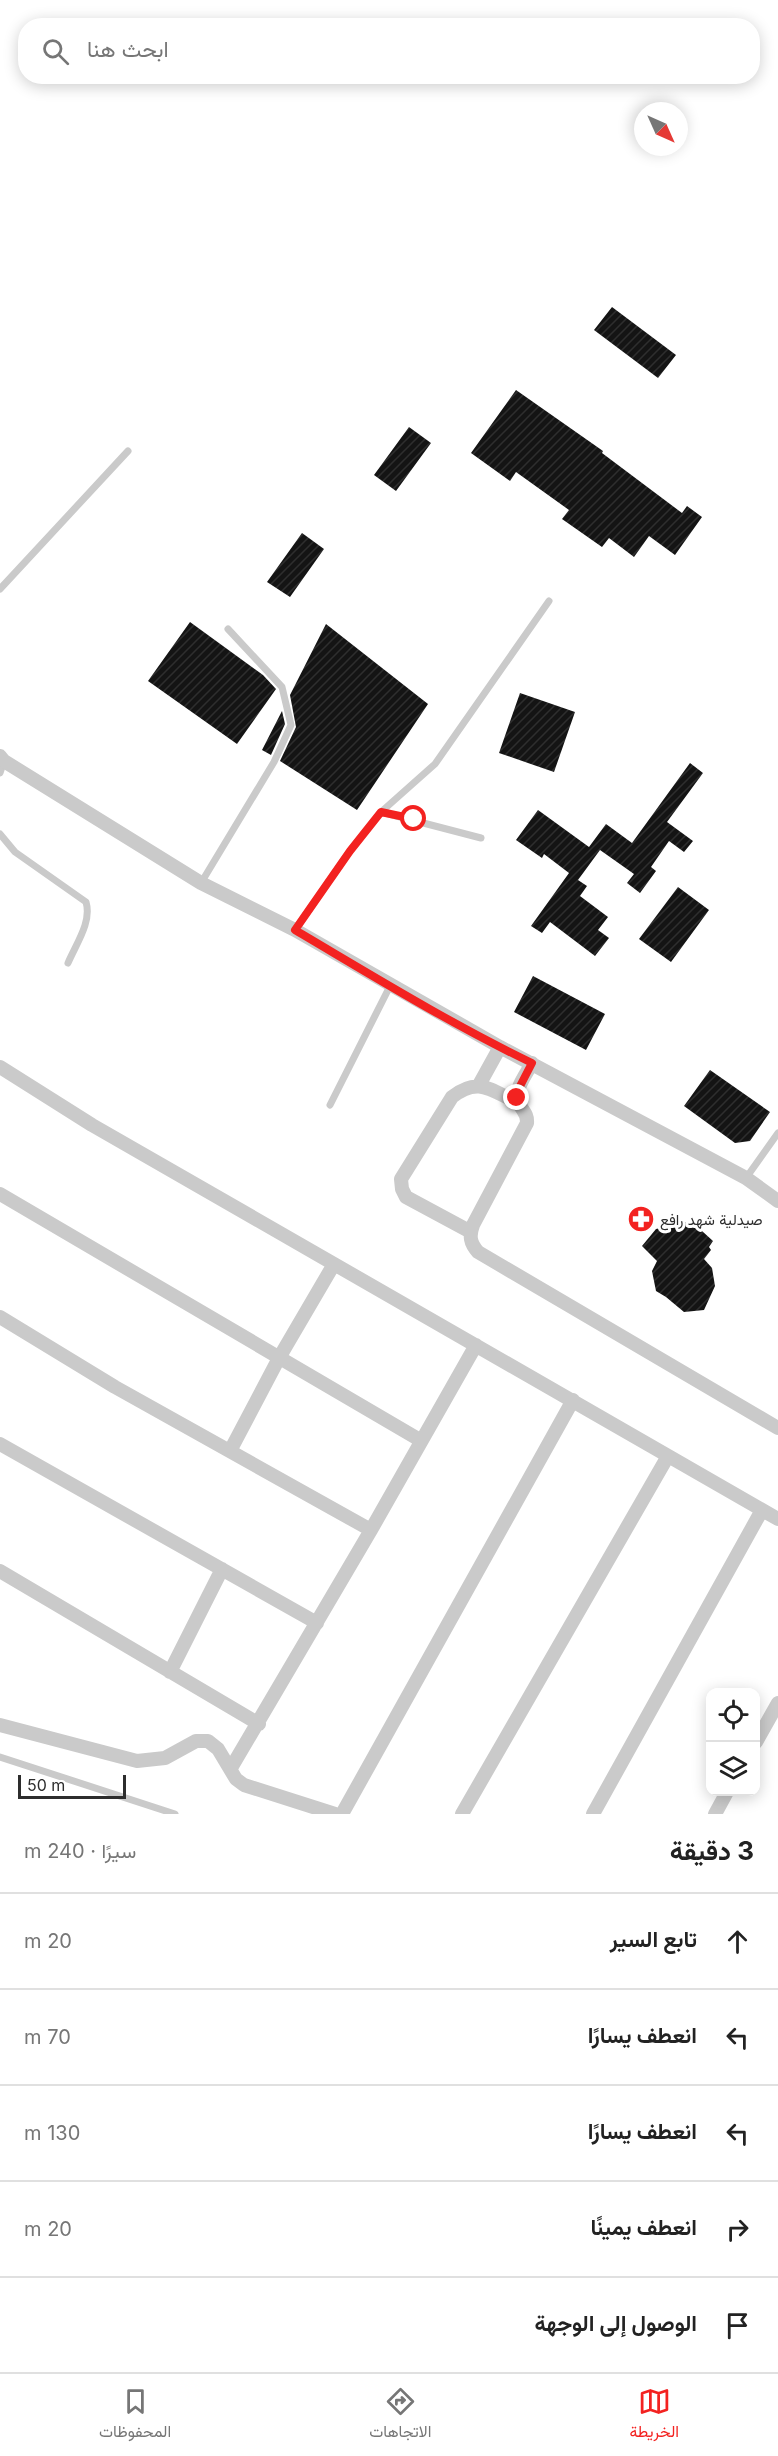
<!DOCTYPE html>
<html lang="ar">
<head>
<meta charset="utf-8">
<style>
	body { margin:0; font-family:Inter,Vazirmatn,sans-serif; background:#f2f2f2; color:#222; direction:rtl }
	.controls { position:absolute; right:18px; bottom:18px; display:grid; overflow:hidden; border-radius:12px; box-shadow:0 3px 15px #0003 }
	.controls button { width:54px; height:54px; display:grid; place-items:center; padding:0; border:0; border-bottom:2px solid #e0e0e0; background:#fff; color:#222; font:30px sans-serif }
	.compass { position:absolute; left:634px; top:102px; width:54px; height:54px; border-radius:50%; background:#fff; box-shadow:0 3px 15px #0003; rotate:135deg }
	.scale { position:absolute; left:18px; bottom:15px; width:108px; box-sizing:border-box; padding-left:6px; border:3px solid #2d2d2d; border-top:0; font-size:16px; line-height:21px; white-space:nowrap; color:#2d2d2d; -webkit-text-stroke:4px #fff; paint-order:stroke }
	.stop { position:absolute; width:18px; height:18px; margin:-14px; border:4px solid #f32220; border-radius:50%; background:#fff }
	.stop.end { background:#f32220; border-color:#fff; box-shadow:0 2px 6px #0008 }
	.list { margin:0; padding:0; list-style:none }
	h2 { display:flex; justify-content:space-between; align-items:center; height:78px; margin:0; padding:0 24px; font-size:26px }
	h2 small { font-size:20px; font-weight:400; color:#767676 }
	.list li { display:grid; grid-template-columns:39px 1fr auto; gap:18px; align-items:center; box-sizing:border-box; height:96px; padding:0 24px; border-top:2px solid #e0e0e0 }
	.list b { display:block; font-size:22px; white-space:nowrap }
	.list em { font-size:20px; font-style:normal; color:#767676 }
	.icon { flex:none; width:33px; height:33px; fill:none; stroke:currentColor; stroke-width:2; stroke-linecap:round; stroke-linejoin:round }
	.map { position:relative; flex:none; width:778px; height:1814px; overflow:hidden; direction:ltr }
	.search { position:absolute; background:#fff; box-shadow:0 3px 15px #0003; left:18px; right:18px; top:18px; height:66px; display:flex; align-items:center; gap:15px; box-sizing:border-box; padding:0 21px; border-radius:24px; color:#767676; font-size:22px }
	.sheet { height:558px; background:#fff }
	nav { display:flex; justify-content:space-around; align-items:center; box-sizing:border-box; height:84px; border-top:2px solid #e0e0e0; background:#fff; font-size:16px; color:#767676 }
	nav a { display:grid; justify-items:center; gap:3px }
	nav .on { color:#f32220 }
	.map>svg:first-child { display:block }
	.building { fill:url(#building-hatch) }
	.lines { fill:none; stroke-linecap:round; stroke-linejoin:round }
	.lane { stroke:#cacaca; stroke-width:7 }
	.street { stroke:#cacaca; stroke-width:14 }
	.route { stroke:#f32220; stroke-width:8 }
	.labels { text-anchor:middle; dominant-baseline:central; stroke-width:6; stroke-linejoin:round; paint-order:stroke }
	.poi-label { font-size:15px; fill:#2d2d2d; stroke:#fff; text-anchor:start }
</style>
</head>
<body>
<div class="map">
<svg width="778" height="1814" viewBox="0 0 778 1814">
	<defs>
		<pattern id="building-hatch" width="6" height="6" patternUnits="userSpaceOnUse" patternTransform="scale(1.5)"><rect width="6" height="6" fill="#141414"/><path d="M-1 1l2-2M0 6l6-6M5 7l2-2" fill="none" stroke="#2e2e2e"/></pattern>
	</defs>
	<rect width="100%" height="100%" fill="#fff"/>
	<path class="building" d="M 612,307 L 676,355 L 658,378 L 594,330 Z
		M 516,390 L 603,451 L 602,453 L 682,513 L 687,506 L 702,517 L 675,555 L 649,536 L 634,557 L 609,538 L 602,547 L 562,519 L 569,510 L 516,472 L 510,481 L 471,453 Z
		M 409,427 L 431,443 L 396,491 L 374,475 Z
		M 302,533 L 324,549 L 290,597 L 267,582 Z
		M 190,622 L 263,675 L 276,689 L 237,744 L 148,681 Z
		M 326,624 L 428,704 L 357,810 L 280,761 L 296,727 L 290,695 Z
		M 520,693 L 575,712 L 554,772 L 499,753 Z
		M 282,711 L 285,724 L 271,755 L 262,750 Z
		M 690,763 L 703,773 L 667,822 L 693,841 L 684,852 L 669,841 L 651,867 L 656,871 L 640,893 L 627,883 L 634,874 L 600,850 L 578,880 L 587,886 L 580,896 L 608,917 L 598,930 L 609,938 L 595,956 L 550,922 L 542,933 L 531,926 L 569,873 L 544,854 L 542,858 L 516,840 L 538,810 L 589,847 L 606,824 L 632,843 Z
		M 678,887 L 709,910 L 671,962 L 639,939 Z
		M 533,976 L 605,1014 L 586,1050 L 514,1012 Z
		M 710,1070 L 770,1112 L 750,1141 L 735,1143 L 684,1106 Z
		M 691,1221 L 713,1241 L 709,1247 L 711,1250 L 704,1259 L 712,1268 L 715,1286 L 704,1310 L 684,1312 L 666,1297 L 656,1291 L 652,1271 L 657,1261 L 642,1246 L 656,1229 Z"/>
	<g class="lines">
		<path class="lane" d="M 0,589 L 128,451
			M 0,773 L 4,761
			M 381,812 L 481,838
			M 0,834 L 15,852 L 86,902 C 92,922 76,944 68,963
			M 201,883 L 274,762 L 291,725 L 282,687 L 228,629
			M 295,930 L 350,851 L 381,812 L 435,764 L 549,601
			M 330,1105 L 390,986
			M 746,1178 L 778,1133
			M 0,1757 L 175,1814"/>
		<path class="street" d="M 0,756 L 4,761 L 201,883 L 295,930 L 500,1047 L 746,1178 L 778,1201
			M 532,1063 C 527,1073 514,1089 518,1100 C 520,1110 528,1112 527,1123 L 473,1225 C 469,1236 470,1243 478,1252 L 778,1428
			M 0,1067 L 92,1125 L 778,1519
			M 479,1085 L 500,1047
			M 0,1194 L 420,1440
			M 471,1232 L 406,1197 L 402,1189 L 401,1179 L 452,1097 C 479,1076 491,1091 519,1103
			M 0,1317 L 115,1387 L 371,1530
			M 0,1444 L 317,1623
			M 230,1451 L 279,1358 L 334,1264
			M 0,1571 L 259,1724
			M 170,1672 L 222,1569
			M 0,1725 L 137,1761 L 165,1758 L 196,1741 L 208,1741 L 218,1749 L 236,1779 L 244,1785 L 335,1814
			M 756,1742 L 778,1703
			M 231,1768 L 371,1530 L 476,1345
			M 342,1814 L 573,1400
			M 462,1814 L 668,1456
			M 593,1814 L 762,1510
			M 715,1814 L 727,1792"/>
	</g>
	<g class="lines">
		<path class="route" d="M 414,819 L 381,812 L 350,851 L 295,930 C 373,976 451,1024 532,1063 L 517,1092 L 517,1098"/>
	</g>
	<defs>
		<symbol id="pharmacy-disc" viewBox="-11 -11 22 22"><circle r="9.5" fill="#f32220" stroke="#fff"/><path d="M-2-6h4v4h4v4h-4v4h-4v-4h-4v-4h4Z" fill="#fff"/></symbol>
	</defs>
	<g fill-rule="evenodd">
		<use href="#pharmacy-disc" x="626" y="1204" width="30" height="30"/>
	</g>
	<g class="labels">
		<g class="poi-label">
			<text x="660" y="1219">صيدلية شهد رافع</text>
		</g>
	</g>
</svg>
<div class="controls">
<button><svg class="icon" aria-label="locate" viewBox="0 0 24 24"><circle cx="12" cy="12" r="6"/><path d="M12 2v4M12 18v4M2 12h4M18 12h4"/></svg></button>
<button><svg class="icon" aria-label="layers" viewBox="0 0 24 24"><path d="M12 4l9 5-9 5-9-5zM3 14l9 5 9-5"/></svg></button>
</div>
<svg class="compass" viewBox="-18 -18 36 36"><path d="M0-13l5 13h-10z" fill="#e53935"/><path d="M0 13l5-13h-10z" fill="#767676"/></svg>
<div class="scale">50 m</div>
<div class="stop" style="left:414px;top:819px"></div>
<div class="stop end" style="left:517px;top:1098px"></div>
<div class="search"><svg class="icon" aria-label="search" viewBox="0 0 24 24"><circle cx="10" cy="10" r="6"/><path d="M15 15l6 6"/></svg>ابحث هنا</div>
</div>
<section class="sheet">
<h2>3 دقيقة<small>سيرًا · 240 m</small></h2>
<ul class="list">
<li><svg class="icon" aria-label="ahead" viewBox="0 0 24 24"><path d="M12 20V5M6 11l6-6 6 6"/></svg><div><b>تابع السير</b></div><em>20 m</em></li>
<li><svg class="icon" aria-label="left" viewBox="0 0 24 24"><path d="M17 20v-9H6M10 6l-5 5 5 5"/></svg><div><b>انعطف يسارًا</b></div><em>70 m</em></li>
<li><svg class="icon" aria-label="left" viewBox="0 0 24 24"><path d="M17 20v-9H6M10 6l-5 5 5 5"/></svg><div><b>انعطف يسارًا</b></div><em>130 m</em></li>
<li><svg class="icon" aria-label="right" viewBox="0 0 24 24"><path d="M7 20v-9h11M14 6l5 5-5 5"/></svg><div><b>انعطف يمينًا</b></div><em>20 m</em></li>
<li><svg class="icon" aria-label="arrive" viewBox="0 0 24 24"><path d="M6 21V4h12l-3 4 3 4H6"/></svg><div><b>الوصول إلى الوجهة</b></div></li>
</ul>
</section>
<nav>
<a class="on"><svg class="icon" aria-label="map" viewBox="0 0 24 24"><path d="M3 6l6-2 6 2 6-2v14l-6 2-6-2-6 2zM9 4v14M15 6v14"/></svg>الخريطة</a>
<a><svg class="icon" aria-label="directions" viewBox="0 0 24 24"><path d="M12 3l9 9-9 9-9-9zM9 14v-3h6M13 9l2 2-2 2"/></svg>الاتجاهات</a>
<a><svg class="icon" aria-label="saved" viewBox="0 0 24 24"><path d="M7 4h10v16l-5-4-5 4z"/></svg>المحفوظات</a>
</nav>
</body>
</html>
